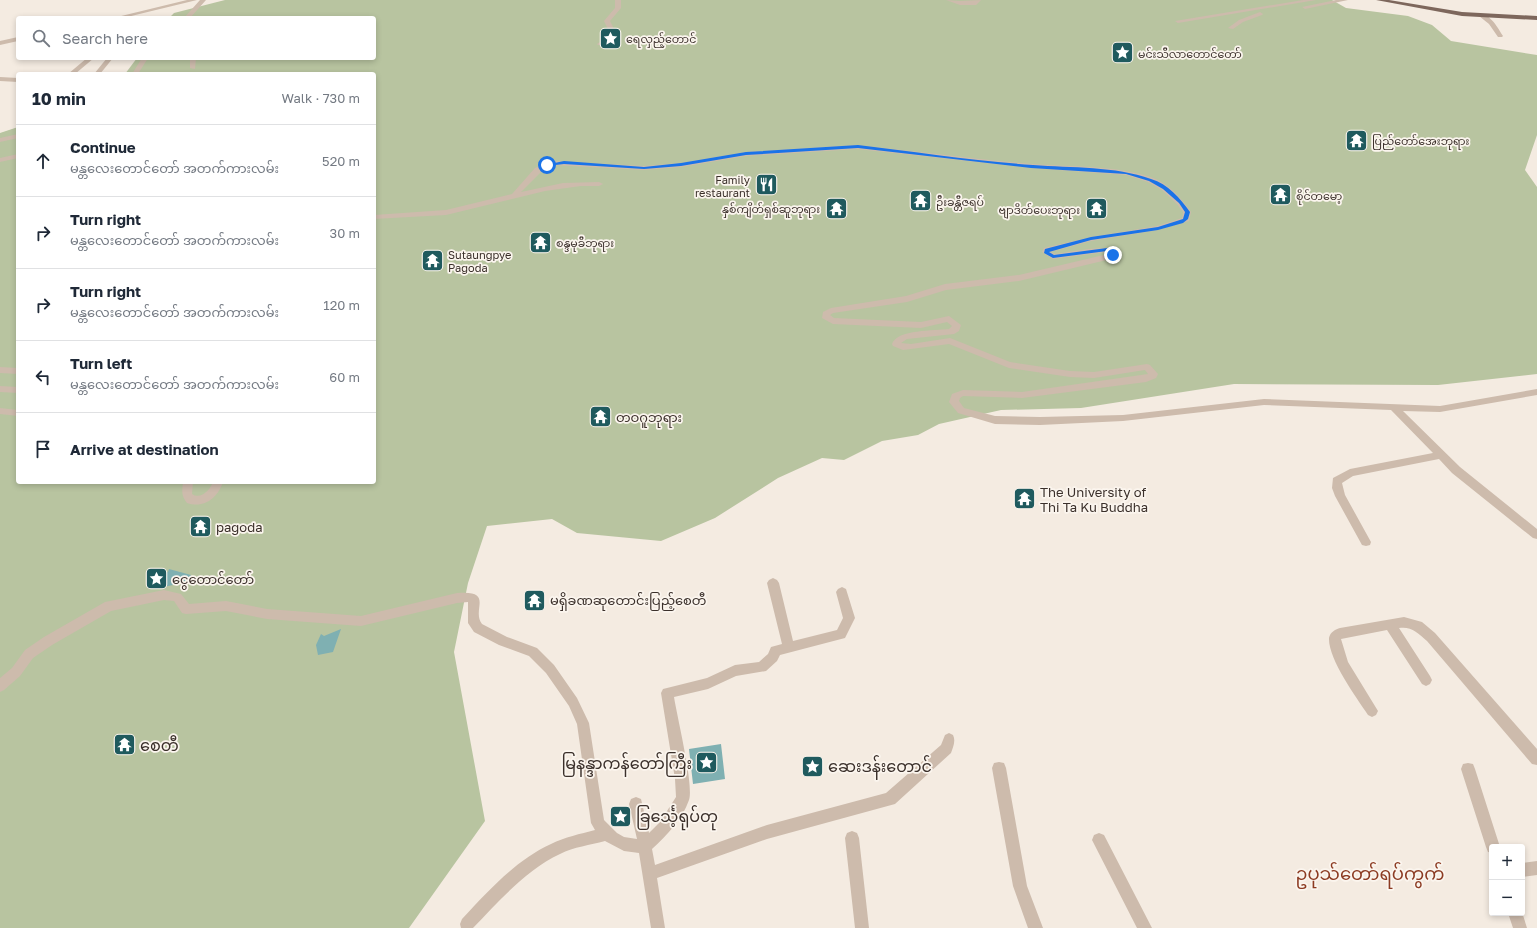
<!DOCTYPE html>
<html lang="en">
<head>
<meta charset="utf-8">
<style>
	body { margin:0; font-family:"Golos Text","Noto Sans Myanmar",sans-serif; background:#f2f2f3; color:#1f2937 }
	.controls { position:absolute; right:12px; bottom:12px; display:grid; overflow:hidden; border-radius:4px; box-shadow:0 2px 6px #0003 }
	.controls button { width:36px; height:36px; display:grid; place-items:center; padding:0; border:0; border-bottom:1px solid #e0e1e3; background:#fff; color:#1f2937; font:20px sans-serif }
	.stop { position:absolute; width:12px; height:12px; margin:-9px; border:3px solid #1a73e8; border-radius:50%; background:#fff }
	.stop.end { background:#1a73e8; border-color:#fff; box-shadow:0 1px 4px #0008 }
	.list { margin:0; padding:0; list-style:none }
	h2 { display:flex; justify-content:space-between; align-items:center; height:52px; margin:0; padding:0 16px; font-size:17px }
	h2 small { font-size:13px; font-weight:400; color:#747a83 }
	.list li { display:grid; grid-template-columns:26px 1fr auto; gap:12px; align-items:center; box-sizing:border-box; height:72px; padding:0 16px; border-top:1px solid #e0e1e3 }
	.list b { display:block; font-size:15px; white-space:nowrap }
	.list p { margin:0; font-size:13px; white-space:nowrap; color:#747a83 }
	.list em { font-size:13px; font-style:normal; color:#747a83 }
	.icon { flex:none; width:22px; height:22px; fill:none; stroke:currentColor; stroke-width:2; stroke-linecap:round; stroke-linejoin:round }
	.map { position:relative; flex:none; width:1537px; height:928px; overflow:hidden }
	.search { position:absolute; background:#fff; box-shadow:0 2px 6px #0003; left:16px; top:16px; width:360px; height:44px; display:flex; align-items:center; gap:10px; box-sizing:border-box; padding:0 14px; border-radius:4px; color:#747a83; font-size:15px }
	.panel { position:absolute; background:#fff; box-shadow:0 2px 6px #0003; left:16px; top:72px; width:360px; height:412px; border-radius:4px }
	.map>svg:first-child { display:block }
	.green { fill:#b8c4a0 }
	.water { fill:#7fb0b2 }
	.lines { fill:none; stroke-linecap:round; stroke-linejoin:round }
	.minor { fill:#cdbbac; fill-rule:evenodd }
	.major { fill:#7d675c; fill-rule:evenodd }
	.route { fill:#1a73e8 }
	.labels { text-anchor:middle; dominant-baseline:central; stroke-width:3.5; stroke-linejoin:round; paint-order:stroke }
	.far-poi-label { font-size:11px; fill:#3b302b; stroke:#fbf5ee; text-anchor:start }
	.poi-label { font-size:13px; fill:#3b302b; stroke:#fbf5ee; text-anchor:start }
	.near-poi-label { font-size:16px; fill:#3b302b; stroke:#fbf5ee; text-anchor:start }
	.near-quarter-label { font-size:18px; fill:#8c3b22; stroke:#fbf5ee }
</style>
</head>
<body>
<div class="map">
<svg width="1537" height="928" viewBox="0 0 1537 928">
	<rect width="100%" height="100%" fill="#f4ebe1"/>
	<path class="green" d="M 225,0 L 1332,0 L 1346,8 L 1408,16 L 1432,25 L 1451,41 L 1537,55 L 1537,135 L 1525,170 L 1537,187 L 1537,374 L 1438,385 L 1234,384 L 1081,408 L 1001,410 L 939,424 L 918,435 L 882,441 L 844,460 L 822,458 L 778,478 L 715,518 L 661,541 L 577,533 L 552,519 L 487,526 L 468,583 L 454,652 L 485,821 L 409,928 L 0,928 L 0,133 L 18,127 L 18,482 L 374,482 L 374,74 L 125,74 L 137,58 L 374,58 L 374,18 L 169,18 L 174,13 Z"/>
	<path class="water" d="M 169,569 L 191,575 L 188,582 L 153,589 L 159,576 L 168,572 Z
		M 341,629 L 333,652 L 318,655 L 316,645 L 321,634 L 324,636 Z
		M 721,744 L 725,779 L 693,784 L 689,749 Z"/>
	<g class="lines">
		<path class="minor" d="M 187,0 L 197,0 L 123,18 L 113,18 Z
			M 200,0 L 206,0 L 190,18 L 184,18 Z
			M 615,0 L 621,0 L 621,8 L 610,21 L 619,39 L 618,44 L 615,46 L 598,45 L 597,44 L 600,42 L 612,42 L 613,39 L 604,21 L 615,8 Z
			M 946,0 L 960,1 L 981,0 L 976,5 L 960,5 Z
			M 1303,0 L 1316,0 L 1178,23 L 1175,21 Z
			M 1336,0 L 1348,0 L 1305,9 L 1302,7 Z
			M 1260,12 L 1263,14 L 1262,15 L 1243,22 L 1233,29 L 1228,28 L 1239,20 Z
			M 1479,14 C 1490,13 1498,28 1503,36 L 1502,37 L 1498,37 L 1489,24 L 1479,16 Z
			M 18,37 L 18,41 L 0,45 L 0,41 Z
			M 87,58 L 94,58 L 75,74 L 68,74 Z
			M 107,58 L 113,58 L 100,74 L 94,74 Z
			M 142,58 L 148,58 L 138,74 L 132,74 Z
			M 190,58 L 196,58 L 195,69 L 190,68 Z
			M 0,77 L 18,78 L 18,82 L 0,81 Z
			M 18,134 L 18,138 L 0,142 L 0,138 Z
			M 857,145 C 915,151 974,159 1032,164 C 1071,167 1117,165 1153,178 C 1169,184 1181,198 1191,212 L 1189,221 L 1158,230 L 1091,241 L 1050,252 L 1055,254 C 1068,253 1107,243 1117,252 L 1115,258 L 1019,281 L 946,290 L 907,302 L 833,313 L 830,315 L 834,318 L 921,322 L 949,316 L 961,325 L 959,331 L 954,334 L 907,339 L 901,343 L 911,344 L 950,338 L 1010,362 L 1070,371 L 1094,372 L 1147,364 L 1150,365 L 1158,374 L 1156,378 L 1146,382 L 1022,398 L 963,396 L 960,398 L 959,401 L 964,408 L 995,416 L 1040,417 L 1123,415 L 1264,399 L 1440,406 L 1537,389 L 1537,395 L 1440,412 L 1403,411 L 1460,467 L 1537,529 L 1537,539 L 1533,538 L 1452,473 L 1439,459 L 1353,476 L 1342,483 L 1345,495 L 1371,542 L 1370,545 L 1366,546 L 1362,545 L 1335,496 L 1332,488 L 1333,478 L 1350,469 L 1433,453 L 1391,410 L 1264,405 L 1123,421 L 1040,425 L 995,424 L 958,413 L 949,402 L 952,394 L 963,390 L 1022,392 L 1148,374 L 1145,370 L 1094,378 L 1070,377 L 1009,368 L 949,344 L 903,350 L 893,346 L 892,344 C 897,329 935,331 949,329 L 952,326 L 947,322 L 921,328 L 833,324 L 822,318 L 823,312 L 831,308 L 906,296 L 945,284 L 1019,275 L 1108,254 L 1106,252 L 1053,259 L 1042,252 L 1044,248 L 1091,237 L 1157,226 L 1182,218 L 1183,212 L 1177,204 L 1162,190 L 1148,182 L 1126,175 L 1031,168 L 857,149 L 746,156 L 681,167 L 644,170 L 553,165 L 541,172 L 521,192 L 563,183 L 599,182 L 603,184 L 599,186 L 581,186 L 545,191 L 446,215 L 374,219 L 374,215 L 446,210 L 512,194 L 535,168 L 552,161 L 644,166 L 681,163 L 746,152 Z
			M 18,154 L 18,158 L 0,162 L 0,158 Z
			M 0,367 L 18,368 L 18,374 L 0,373 Z
			M 0,386 L 18,387 L 18,393 L 0,392 Z
			M 0,408 L 18,410 L 18,416 L 0,414 Z
			M 183,482 L 193,482 L 192,494 C 201,500 210,490 213,482 L 223,482 C 218,497 205,509 187,503 C 181,495 182,491 183,482 Z
			M 773,578 L 777,580 L 779,583 L 793,641 L 837,630 L 843,618 L 836,592 L 838,589 L 842,587 L 846,589 L 855,618 L 845,638 L 780,655 L 777,661 L 766,671 L 736,676 L 708,689 L 674,697 C 677,716 694,786 689,800 C 682,820 667,835 652,849 L 655,865 L 767,825 L 886,793 L 941,745 L 945,735 L 949,733 L 953,735 C 956,741 953,747 951,753 L 895,804 L 767,839 L 657,878 L 665,928 L 651,928 L 639,853 L 624,851 L 605,841 C 590,845 574,847 560,854 C 526,870 499,901 473,928 L 461,928 L 460,924 L 462,919 C 488,891 516,860 551,844 C 565,837 580,834 595,830 L 591,823 L 577,724 L 569,706 L 546,673 L 529,656 L 499,645 L 474,632 L 468,623 L 468,602 L 457,603 L 361,626 L 267,619 L 226,611 L 186,614 L 182,613 L 174,601 L 164,600 L 111,611 L 52,645 L 33,658 L 20,676 L 4,690 L 0,692 L 0,678 L 12,668 L 25,650 L 44,637 L 105,602 L 164,590 L 181,594 L 189,604 L 226,601 L 267,609 L 361,616 L 457,593 C 495,590 471,610 482,624 L 507,637 L 537,648 L 554,665 L 577,698 L 589,723 L 604,820 L 617,833 L 624,837 L 637,839 L 629,804 L 631,799 L 636,797 L 641,799 L 649,833 L 660,822 L 676,797 L 675,779 L 661,693 L 663,689 L 707,678 L 735,665 L 759,662 L 768,654 L 771,647 L 782,644 L 767,583 L 769,580 Z
			M 1404,617 L 1422,622 L 1435,633 L 1537,749 L 1537,765 L 1532,764 L 1427,641 C 1418,633 1411,626 1399,628 L 1430,676 L 1432,680 L 1430,684 L 1426,686 L 1422,684 L 1387,630 L 1341,639 L 1348,662 L 1378,711 L 1376,715 L 1372,717 L 1368,715 C 1356,697 1328,659 1329,638 C 1330,632 1336,629 1340,628 Z
			M 999,762 L 1004,763 L 1006,768 L 1027,886 L 1043,928 L 1028,928 L 1013,886 L 992,768 L 994,763 Z
			M 1468,763 L 1473,764 L 1475,769 L 1500,847 L 1492,847 L 1492,853 L 1488,852 L 1486,847 L 1461,769 L 1463,764 Z
			M 852,831 L 857,833 L 859,838 L 869,928 L 855,928 L 845,838 L 847,833 Z
			M 1099,833 L 1104,835 L 1152,928 L 1137,928 L 1092,840 L 1094,835 Z
			M 1537,861 L 1537,875 L 1522,877 L 1522,863 Z
			M 1508,913 L 1522,912 L 1527,928 L 1513,928 Z"/>
		<path class="major" d="M 1376,0 L 1389,0 L 1462,12 L 1537,16 L 1537,20 L 1462,16 Z"/>
	</g>
	<path class="route" d="M 858,145 C 916,152 975,161 1033,165 C 1072,168 1115,166 1151,179 C 1168,184 1180,198 1190,212 L 1188,219 L 1183,223 L 1158,230 L 1091,240 L 1049,252 L 1054,255 L 1107,248 L 1113,250 L 1115,256 L 1111,256 L 1107,251 L 1053,258 L 1044,253 L 1045,249 L 1091,237 L 1158,227 L 1183,219 L 1185,212 L 1179,203 L 1163,189 L 1149,181 L 1126,174 L 1031,168 L 858,148 L 746,155 L 681,166 L 644,169 L 564,164 L 547,166 L 545,165 L 564,161 L 644,167 L 681,163 L 746,152 Z"/>
	<defs>
		<symbol id="sight-square" viewBox="-11 -11 22 22"><rect x="-9" y="-9" width="18" height="18" rx="4" fill="#1f5a5e" stroke="#fbf5ee"/><path d="M0-6L1.8-2.2L6-1.7L2.9 1.2L3.7 5.4L0 3.3L-3.7 5.4L-2.9 1.2L-6-1.7L-1.8-2.2Z" fill="#fff"/></symbol>
		<symbol id="temple-square" viewBox="-11 -11 22 22"><rect x="-9" y="-9" width="18" height="18" rx="4" fill="#1f5a5e" stroke="#fbf5ee"/><path d="M0-6L5-2H3V0L6.5 2.5H4V6H1.5V3h-3V6H-4V2.5H-6.5L-3 0V-2H-5Z" fill="#fff"/></symbol>
		<symbol id="restaurant-square" viewBox="-11 -11 22 22"><rect x="-9" y="-9" width="18" height="18" rx="4" fill="#1f5a5e" stroke="#fbf5ee"/><path d="M-5-6h1v4h1v-4h1v4h1v-4h1v5L-1.5 .5V6h-2V.5L-5-1ZM5-6V6H3V1.5H1.5Q1.5-4 5-6Z" fill="#fff"/></symbol>
	</defs>
	<g fill-rule="evenodd">
		<use href="#sight-square" x="598" y="26" width="25" height="25"/>
		<use href="#sight-square" x="1110" y="40" width="25" height="25"/>
		<use href="#temple-square" x="1344" y="128" width="25" height="25"/>
		<use href="#restaurant-square" x="754" y="172" width="25" height="25"/>
		<use href="#temple-square" x="1268" y="182" width="25" height="25"/>
		<use href="#temple-square" x="908" y="188" width="25" height="25"/>
		<use href="#temple-square" x="824" y="196" width="25" height="25"/>
		<use href="#temple-square" x="1084" y="196" width="25" height="25"/>
		<use href="#temple-square" x="528" y="230" width="25" height="25"/>
		<use href="#temple-square" x="420" y="248" width="25" height="25"/>
		<use href="#temple-square" x="588" y="404" width="25" height="25"/>
		<use href="#temple-square" x="1012" y="486" width="25" height="25"/>
		<use href="#temple-square" x="188" y="514" width="25" height="25"/>
		<use href="#sight-square" x="144" y="566" width="25" height="25"/>
		<use href="#temple-square" x="522" y="588" width="25" height="25"/>
		<use href="#temple-square" x="112" y="732" width="25" height="25"/>
		<use href="#sight-square" x="694" y="750" width="25" height="25"/>
		<use href="#sight-square" x="800" y="754" width="25" height="25"/>
		<use href="#sight-square" x="608" y="804" width="25" height="25"/>
	</g>
	<g class="labels">
		<g class="far-poi-label">
			<text x="626" y="38">ရေလှည့်တောင်</text>
			<text x="1138" y="53">မင်းသီလာတောင်တော်</text>
			<text x="1372" y="140">ပြည်တော်အေးဘုရား</text>
			<text x="750" y="179" text-anchor="end">Family<tspan x="750" dy="13">restaurant</tspan></text>
			<text x="1296" y="195">စိုင်တမော့</text>
			<text x="936" y="201">ဦးခန္တီဇရပ်</text>
			<text x="820" y="208" text-anchor="end">နှစ်ကျိတ်ရှစ်ဆူဘုရား</text>
			<text x="1080" y="209" text-anchor="end">ဗျာဒိတ်ပေးဘုရား</text>
			<text x="556" y="242">စန္ဒမုခီဘုရား</text>
			<text x="448" y="254">Sutaungpye<tspan x="448" dy="13">Pagoda</tspan></text>
		</g>
		<g class="poi-label">
			<text x="616" y="417">တဝဂူဘုရား</text>
			<text x="1040" y="492">The University of<tspan x="1040" dy="15">Thi Ta Ku Buddha</tspan></text>
			<text x="216" y="527">pagoda</text>
			<text x="172" y="579">ငွေတောင်တော်</text>
			<text x="550" y="600">မရှိခဏဆုတောင်းပြည့်စေတီ</text>
		</g>
		<g class="near-poi-label">
			<text x="140" y="745">စေတီ</text>
			<text x="692" y="763" text-anchor="end">မြနန္ဒာကန်တော်ကြီး</text>
			<text x="828" y="766">ဆေးဒန်းတောင်</text>
			<text x="636" y="816">ခြင်္သေ့ရုပ်တု</text>
		</g>
		<g class="near-quarter-label">
			<text x="1370" y="873">ဥပုသ်တော်ရပ်ကွက်</text>
		</g>
	</g>
</svg>
<div class="controls">
<button>+</button>
<button>−</button>
</div>
<div class="stop" style="left:547px;top:165px"></div>
<div class="stop end" style="left:1113px;top:255px"></div>
<div class="search"><svg class="icon" aria-label="search" viewBox="0 0 24 24"><circle cx="10" cy="10" r="6"/><path d="M15 15l6 6"/></svg>Search here</div>
<section class="panel">
<h2>10 min<small>Walk · 730 m</small></h2>
<ul class="list">
<li><svg class="icon" aria-label="ahead" viewBox="0 0 24 24"><path d="M12 20V5M6 11l6-6 6 6"/></svg><div><b>Continue</b><p>မန္တလေးတောင်တော် အတက်ကားလမ်း</p></div><em>520 m</em></li>
<li><svg class="icon" aria-label="right" viewBox="0 0 24 24"><path d="M7 20v-9h11M14 6l5 5-5 5"/></svg><div><b>Turn right</b><p>မန္တလေးတောင်တော် အတက်ကားလမ်း</p></div><em>30 m</em></li>
<li><svg class="icon" aria-label="right" viewBox="0 0 24 24"><path d="M7 20v-9h11M14 6l5 5-5 5"/></svg><div><b>Turn right</b><p>မန္တလေးတောင်တော် အတက်ကားလမ်း</p></div><em>120 m</em></li>
<li><svg class="icon" aria-label="left" viewBox="0 0 24 24"><path d="M17 20v-9H6M10 6l-5 5 5 5"/></svg><div><b>Turn left</b><p>မန္တလေးတောင်တော် အတက်ကားလမ်း</p></div><em>60 m</em></li>
<li><svg class="icon" aria-label="arrive" viewBox="0 0 24 24"><path d="M6 21V4h12l-3 4 3 4H6"/></svg><div><b>Arrive at destination</b></div></li>
</ul>
</section>
</div>
</body>
</html>
